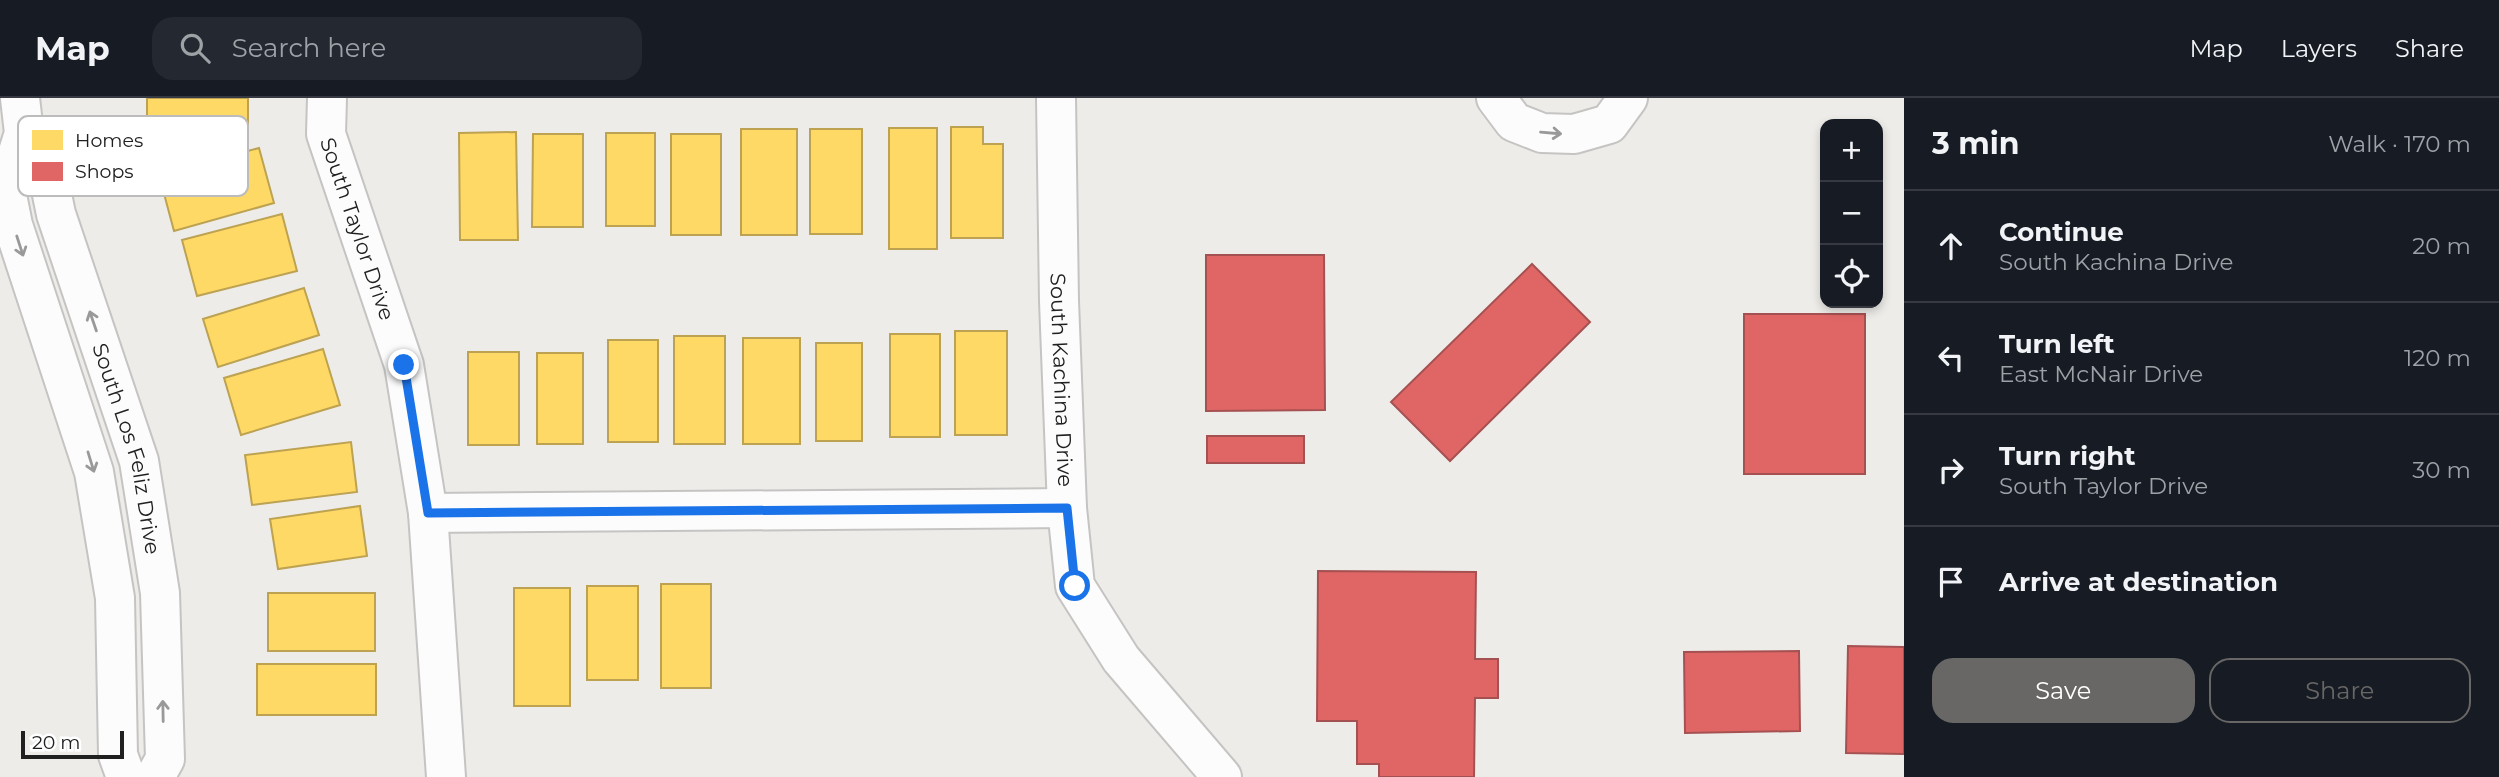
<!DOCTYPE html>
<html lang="en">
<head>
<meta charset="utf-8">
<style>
	body { margin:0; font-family:Montserrat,sans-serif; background:#242831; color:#f1f3f6 }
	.controls { position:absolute; right:21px; top:21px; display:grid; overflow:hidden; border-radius:14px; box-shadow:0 4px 10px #0003 }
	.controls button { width:63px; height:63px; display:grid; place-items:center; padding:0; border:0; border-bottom:2px solid #363941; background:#171b24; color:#f1f3f6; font:35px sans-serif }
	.scale { position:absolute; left:21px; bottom:18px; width:103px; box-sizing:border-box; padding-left:7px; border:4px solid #202020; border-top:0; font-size:19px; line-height:24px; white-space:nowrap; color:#202020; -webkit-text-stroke:5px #fff; paint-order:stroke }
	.stop { position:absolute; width:21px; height:21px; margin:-16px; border:5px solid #1a73e8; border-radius:50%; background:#fff }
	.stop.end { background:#1a73e8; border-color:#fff; box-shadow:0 2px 7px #0008 }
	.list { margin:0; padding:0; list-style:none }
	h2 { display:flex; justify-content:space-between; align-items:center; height:91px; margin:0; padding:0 28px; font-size:30px }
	h2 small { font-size:23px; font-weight:400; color:#9ea1a6 }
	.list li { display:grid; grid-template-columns:46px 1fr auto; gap:21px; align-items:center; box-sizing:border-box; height:112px; padding:0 28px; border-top:2px solid #363941 }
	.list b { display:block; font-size:26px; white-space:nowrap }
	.list p { margin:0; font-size:23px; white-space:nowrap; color:#9ea1a6 }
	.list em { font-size:23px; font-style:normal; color:#9ea1a6 }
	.actions { display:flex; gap:14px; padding:21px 28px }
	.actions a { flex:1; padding:16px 0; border:2px solid #686766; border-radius:21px; text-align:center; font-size:24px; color:#686766 }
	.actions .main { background:#686766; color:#fff }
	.icon { flex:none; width:38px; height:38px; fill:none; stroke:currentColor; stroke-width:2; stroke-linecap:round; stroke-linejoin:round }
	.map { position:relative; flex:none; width:1904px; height:679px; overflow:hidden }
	header { display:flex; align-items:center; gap:42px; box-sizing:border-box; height:98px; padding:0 35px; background:#171b24; border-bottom:2px solid #363941 }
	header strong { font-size:33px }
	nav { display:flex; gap:38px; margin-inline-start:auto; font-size:24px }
	.search { width:490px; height:63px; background:#242831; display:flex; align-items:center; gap:18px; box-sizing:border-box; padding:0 24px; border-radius:21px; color:#9ea1a6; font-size:26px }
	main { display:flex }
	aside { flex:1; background:#171b24 }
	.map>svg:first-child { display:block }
	.homes { fill:#ffd966; stroke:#bca251; stroke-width:2 }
	.shops { fill:#e06666; stroke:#a65151; stroke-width:2 }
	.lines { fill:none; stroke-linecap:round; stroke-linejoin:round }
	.minor-casing { stroke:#c5c4c3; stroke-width:42 }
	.minor { stroke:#fcfcfc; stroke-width:38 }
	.oneway { stroke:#999 }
	.route { stroke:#1a73e8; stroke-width:9 }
	.labels { text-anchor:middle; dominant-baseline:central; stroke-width:7; stroke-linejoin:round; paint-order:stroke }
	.street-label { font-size:21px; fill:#202020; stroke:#fff }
	.key { fill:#fff; stroke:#bcbcbc; stroke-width:2 }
	.key-label { font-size:19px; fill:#202020 }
</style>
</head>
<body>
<header>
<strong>Map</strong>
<div class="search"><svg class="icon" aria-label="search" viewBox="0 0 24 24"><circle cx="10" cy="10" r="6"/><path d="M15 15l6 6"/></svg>Search here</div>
<nav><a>Map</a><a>Layers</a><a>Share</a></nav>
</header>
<main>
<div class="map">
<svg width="1904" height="679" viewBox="0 0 1904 679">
	<rect width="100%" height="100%" fill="#eeece9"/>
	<path class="homes" d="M 147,0 L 248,0 L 248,29 L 147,29 Z
		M 951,29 L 983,29 L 983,46 L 1003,46 L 1003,140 L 951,140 Z
		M 889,30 L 937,30 L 937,151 L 889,151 Z
		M 741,31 L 797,31 L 797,137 L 741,137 Z
		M 810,31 L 862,31 L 862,136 L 810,136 Z
		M 516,34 L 518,142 L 460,142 L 459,35 Z
		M 606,35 L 655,35 L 655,128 L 606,128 Z
		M 533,36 L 583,36 L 583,129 L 532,129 Z
		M 671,36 L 721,36 L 721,137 L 671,137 Z
		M 259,50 L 274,105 L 174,133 L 159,77 Z
		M 282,116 L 297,173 L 197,198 L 182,142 Z
		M 304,190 L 319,237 L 218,269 L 203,221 Z
		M 955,233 L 1007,233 L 1007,337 L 955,337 Z
		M 890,236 L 940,236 L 940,339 L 890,339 Z
		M 674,238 L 725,238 L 725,346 L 674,346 Z
		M 743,240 L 800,240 L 800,346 L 743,346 Z
		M 608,242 L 658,242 L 658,344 L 608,344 Z
		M 816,245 L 862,245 L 862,343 L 816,343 Z
		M 323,251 L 340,307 L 241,337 L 224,280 Z
		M 468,254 L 519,254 L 519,347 L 468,347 Z
		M 537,255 L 583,255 L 583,346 L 537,346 Z
		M 351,344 L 357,394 L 252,407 L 245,357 Z
		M 360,408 L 367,458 L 278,471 L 270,421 Z
		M 661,486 L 711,486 L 711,590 L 661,590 Z
		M 587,488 L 638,488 L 638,582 L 587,582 Z
		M 514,490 L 570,490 L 570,608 L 514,608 Z
		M 268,495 L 375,495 L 375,553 L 268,553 Z
		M 257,566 L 376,566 L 376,617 L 257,617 Z"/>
	<path class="shops" d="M 1206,157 L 1324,157 L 1325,312 L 1206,313 Z
		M 1532,166 L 1590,224 L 1450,363 L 1391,304 Z
		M 1744,216 L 1865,216 L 1865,376 L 1744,376 Z
		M 1207,338 L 1304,338 L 1304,365 L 1207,365 Z
		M 1318,473 L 1476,474 L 1475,561 L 1498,561 L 1498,600 L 1475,600 L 1474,679 L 1379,679 L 1379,666 L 1357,666 L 1357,623 L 1317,623 Z
		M 1848,548 L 1904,549 L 1904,656 L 1846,655 Z
		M 1799,553 L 1800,633 L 1685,635 L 1684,554 Z"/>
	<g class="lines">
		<defs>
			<g id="minor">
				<path d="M 20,0 L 24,35 L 6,92 L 13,127 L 94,374 L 115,500 L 118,657 L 126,679"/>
				<path id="s1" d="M 327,0 L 326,36 L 404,267 L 428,415 L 446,679"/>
				<path id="s2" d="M 1056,0 L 1059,203 L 1067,410 L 1075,488 L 1121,561 L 1222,679"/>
				<path d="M 1496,0 L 1514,24 L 1542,35 L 1574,36 L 1609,26 L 1628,0"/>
				<path id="s3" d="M 24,35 L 48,77 L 56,116 L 139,363 L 160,495 L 165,661 L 155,679"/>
				<path d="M 428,415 L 1067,410"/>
			</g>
		</defs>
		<use href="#minor" class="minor-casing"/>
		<use href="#minor" class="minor"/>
	</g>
	<defs><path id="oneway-shaft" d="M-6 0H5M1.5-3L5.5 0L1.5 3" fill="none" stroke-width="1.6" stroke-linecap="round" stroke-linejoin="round" transform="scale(1.75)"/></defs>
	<g class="oneway">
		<use href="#oneway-shaft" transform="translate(1551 35) rotate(5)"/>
		<use href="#oneway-shaft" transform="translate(20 148) rotate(72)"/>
		<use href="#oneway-shaft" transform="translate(93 223) rotate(-109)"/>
		<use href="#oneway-shaft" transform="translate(91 364) rotate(73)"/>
		<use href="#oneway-shaft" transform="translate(163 613) rotate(-91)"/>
	</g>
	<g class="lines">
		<path class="route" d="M 404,267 L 428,415 L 1067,410 L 1075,488"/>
	</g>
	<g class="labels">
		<g class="street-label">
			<text stroke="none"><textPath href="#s1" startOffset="136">South Taylor Drive</textPath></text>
			<text stroke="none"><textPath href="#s2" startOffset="282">South Kachina Drive</textPath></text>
			<text stroke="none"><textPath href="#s3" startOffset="334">South Los Feliz Drive</textPath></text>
		</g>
	</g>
	<rect x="18" y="18" width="230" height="80" rx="10" class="key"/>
	<rect x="32" y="32" width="31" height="20" fill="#ffd966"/>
	<rect x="32" y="64" width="31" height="19" fill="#e06666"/>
	<g class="key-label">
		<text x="75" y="49">Homes</text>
		<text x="75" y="80">Shops</text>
	</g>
</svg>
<div class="controls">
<button>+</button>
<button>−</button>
<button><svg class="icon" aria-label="locate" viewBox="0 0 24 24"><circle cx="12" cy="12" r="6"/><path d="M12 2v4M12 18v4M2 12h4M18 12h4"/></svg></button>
</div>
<div class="scale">20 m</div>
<div class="stop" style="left:1075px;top:488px"></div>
<div class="stop end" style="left:404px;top:267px"></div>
</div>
<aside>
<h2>3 min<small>Walk · 170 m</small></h2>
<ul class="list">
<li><svg class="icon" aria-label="ahead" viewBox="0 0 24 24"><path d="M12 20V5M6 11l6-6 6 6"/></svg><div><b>Continue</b><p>South Kachina Drive</p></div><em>20 m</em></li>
<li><svg class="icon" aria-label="left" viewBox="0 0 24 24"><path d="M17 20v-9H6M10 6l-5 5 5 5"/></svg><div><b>Turn left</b><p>East McNair Drive</p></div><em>120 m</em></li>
<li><svg class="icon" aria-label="right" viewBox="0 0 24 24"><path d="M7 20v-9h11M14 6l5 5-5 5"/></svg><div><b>Turn right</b><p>South Taylor Drive</p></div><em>30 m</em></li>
<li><svg class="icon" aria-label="arrive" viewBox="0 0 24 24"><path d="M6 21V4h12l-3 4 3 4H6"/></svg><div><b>Arrive at destination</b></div></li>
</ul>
<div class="actions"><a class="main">Save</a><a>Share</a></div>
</aside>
</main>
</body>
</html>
